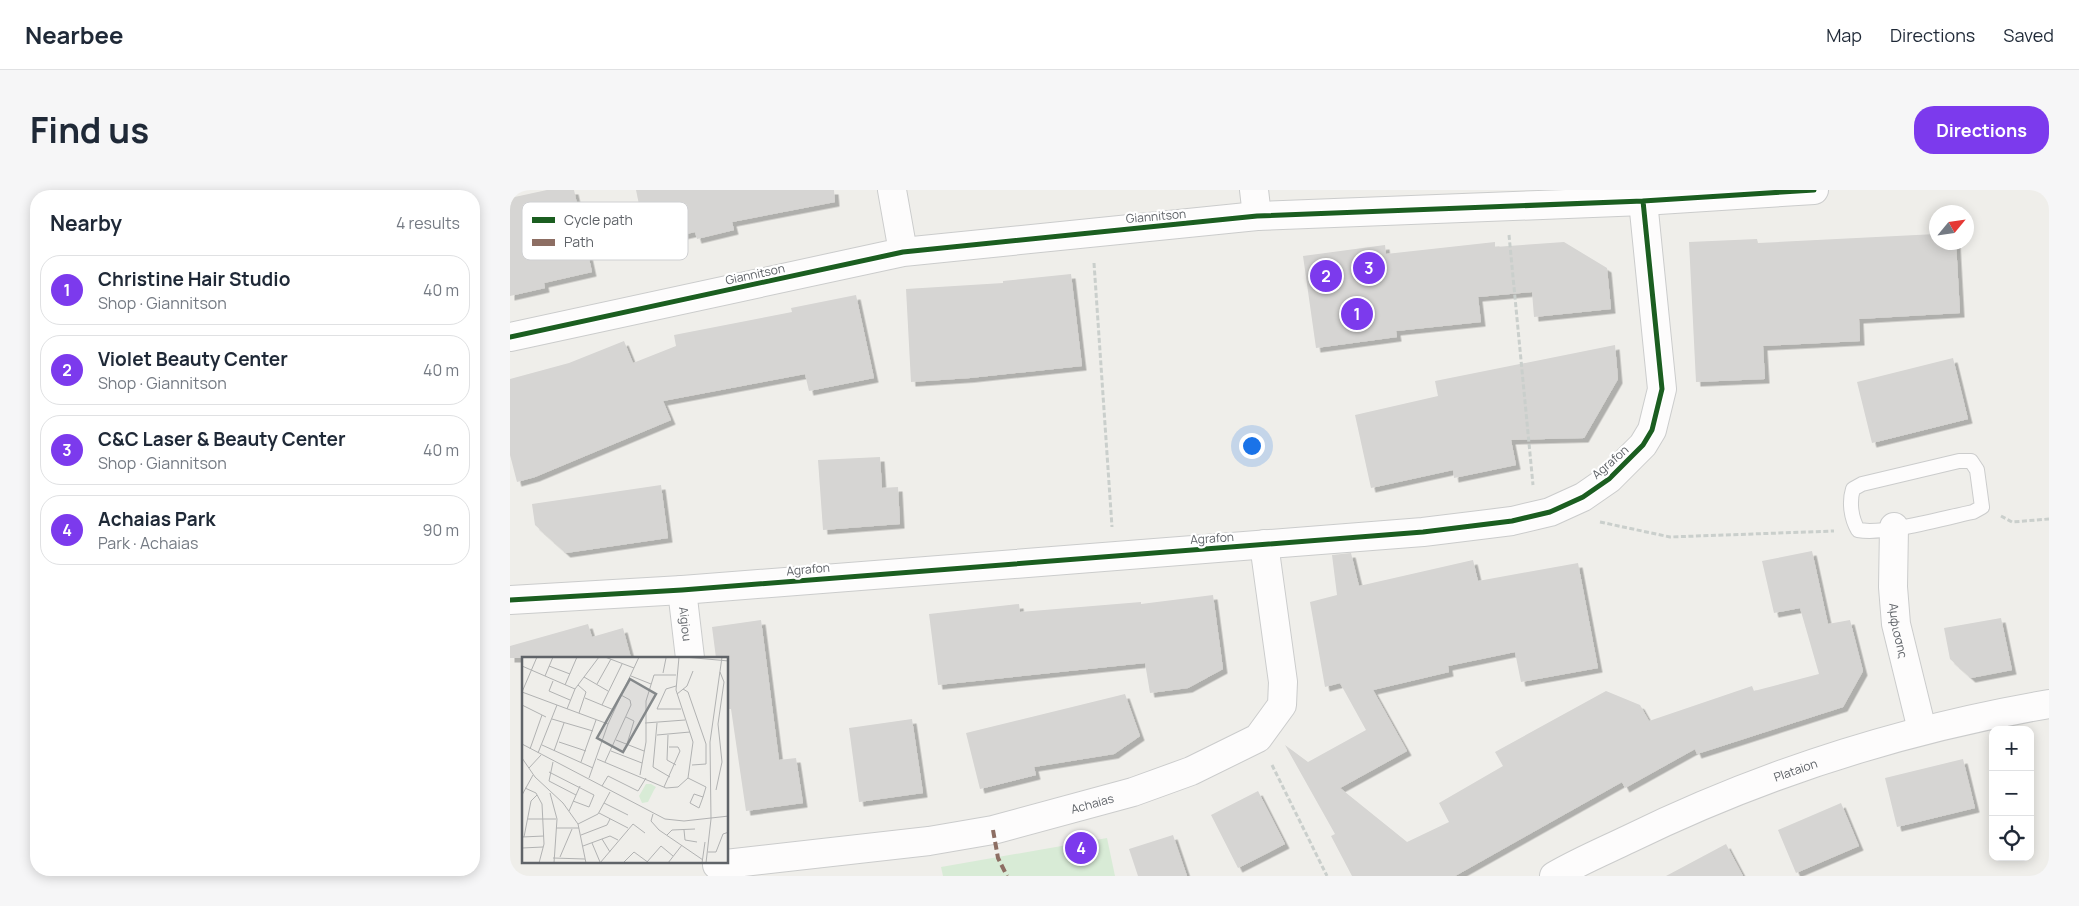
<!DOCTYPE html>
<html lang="en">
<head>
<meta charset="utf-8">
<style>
	body { margin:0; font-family:Manrope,sans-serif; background:#f6f6f7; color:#1f2937 }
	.controls { position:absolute; right:15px; bottom:15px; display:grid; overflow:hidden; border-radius:10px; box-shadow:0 2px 12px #0003 }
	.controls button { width:45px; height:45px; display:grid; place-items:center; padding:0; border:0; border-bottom:1px solid #e0e1e3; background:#fff; color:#1f2937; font:25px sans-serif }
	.compass { position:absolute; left:1419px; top:15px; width:45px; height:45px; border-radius:50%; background:#fff; box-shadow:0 2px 12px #0003; rotate:61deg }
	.you { position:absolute; left:741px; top:255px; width:18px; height:18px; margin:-12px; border:4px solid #fff; border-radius:50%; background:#1a73e8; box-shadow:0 0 0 8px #1a73e833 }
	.badge { display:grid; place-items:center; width:32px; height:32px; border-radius:50%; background:#7c3aed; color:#fff; font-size:16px; font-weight:700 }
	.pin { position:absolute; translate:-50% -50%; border:2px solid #fff; box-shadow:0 1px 5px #0006 }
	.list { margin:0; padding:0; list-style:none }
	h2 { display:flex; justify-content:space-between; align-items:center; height:65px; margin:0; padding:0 20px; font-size:21px }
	h2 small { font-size:16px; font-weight:400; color:#747a83 }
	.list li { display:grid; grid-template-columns:32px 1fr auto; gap:15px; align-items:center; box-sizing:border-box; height:70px; margin:0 10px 10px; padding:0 10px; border:1px solid #e0e1e3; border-radius:20px }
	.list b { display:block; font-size:19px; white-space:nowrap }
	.list p { margin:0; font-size:16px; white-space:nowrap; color:#747a83 }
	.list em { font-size:16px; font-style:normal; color:#747a83 }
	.icon { flex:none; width:28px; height:28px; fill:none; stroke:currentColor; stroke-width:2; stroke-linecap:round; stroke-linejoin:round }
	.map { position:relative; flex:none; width:1539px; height:686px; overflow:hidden; border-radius:20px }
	header { display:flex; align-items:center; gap:30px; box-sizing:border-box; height:70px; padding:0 25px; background:#fff; border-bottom:1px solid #e0e1e3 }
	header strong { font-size:24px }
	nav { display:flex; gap:28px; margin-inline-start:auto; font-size:18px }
	.intro { display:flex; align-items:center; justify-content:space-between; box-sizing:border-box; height:120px; padding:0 30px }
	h1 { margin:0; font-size:35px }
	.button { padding:12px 22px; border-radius:20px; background:#7c3aed; color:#fff; font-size:18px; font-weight:700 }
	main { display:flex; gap:30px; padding:0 30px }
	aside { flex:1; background:#fff; border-radius:20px; box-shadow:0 2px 12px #0003 }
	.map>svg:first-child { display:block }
	.green { fill:#d8ebd6 }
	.building { fill:#d6d5d3; filter:url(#shadow) }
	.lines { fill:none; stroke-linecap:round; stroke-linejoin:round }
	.service-casing { stroke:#cbcccc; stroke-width:16 }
	.minor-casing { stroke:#cbcccc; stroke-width:30 }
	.tertiary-casing { stroke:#cbcccc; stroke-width:30 }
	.path { stroke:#cacfcc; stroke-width:3; stroke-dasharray:5 2.5; stroke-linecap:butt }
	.service { stroke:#fdfcfc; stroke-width:14 }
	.minor { stroke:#fdfcfc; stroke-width:28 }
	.tertiary { stroke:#fdfcfc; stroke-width:28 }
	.quiet { stroke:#8d6e63; stroke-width:4; stroke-dasharray:8 4; stroke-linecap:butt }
	.cycleway-casing { stroke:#fff; stroke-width:8 }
	.cycleway { stroke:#1b5e20; stroke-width:5 }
	.labels { text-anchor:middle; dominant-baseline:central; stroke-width:4.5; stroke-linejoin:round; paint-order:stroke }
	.street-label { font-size:12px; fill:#5f6368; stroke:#fff }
	.inset-road { fill:none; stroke:#b1b2b2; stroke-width:1 }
	.view { fill:#84888a; fill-opacity:0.15; stroke:#84888a; stroke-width:2.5 }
	.inset-edge { fill:none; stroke:#5f6368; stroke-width:2.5 }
	.key { fill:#fff; stroke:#cfd0d2; stroke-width:1 }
	.key-label { font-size:14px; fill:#5f6368 }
</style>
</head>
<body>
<header>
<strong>Nearbee</strong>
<nav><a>Map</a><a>Directions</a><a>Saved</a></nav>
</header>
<div class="intro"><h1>Find us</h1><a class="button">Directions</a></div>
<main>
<aside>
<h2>Nearby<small>4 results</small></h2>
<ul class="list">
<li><span class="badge">1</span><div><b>Christine Hair Studio</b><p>Shop · Giannitson</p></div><em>40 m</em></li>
<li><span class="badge">2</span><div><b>Violet Beauty Center</b><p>Shop · Giannitson</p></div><em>40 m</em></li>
<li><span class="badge">3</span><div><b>C&amp;C Laser &amp; Beauty Center</b><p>Shop · Giannitson</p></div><em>40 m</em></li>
<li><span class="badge">4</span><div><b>Achaias Park</b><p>Park · Achaias</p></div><em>90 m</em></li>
</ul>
</aside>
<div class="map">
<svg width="1539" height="686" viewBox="0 0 1539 686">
	<defs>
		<filter id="shadow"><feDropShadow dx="4.5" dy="4.5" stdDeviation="0" flood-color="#0004"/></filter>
	</defs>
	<rect width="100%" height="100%" fill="#efeeea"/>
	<path class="green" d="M 597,648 L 605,686 L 433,686 L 431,677 Z"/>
	<path class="building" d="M 37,0 L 64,0 L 82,82 L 34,93 L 35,98 L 0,106 L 0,8 Z
		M 126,0 L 324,0 L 325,12 L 222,32 L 224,40 L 187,49 L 185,42 L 137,53 Z
		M 1426,44 L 1426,52 L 1446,52 L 1450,123 L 1349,129 L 1350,151 L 1253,156 L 1255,189 L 1186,192 L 1179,52 L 1247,49 L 1248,53 Z
		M 985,52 L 985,57 L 1054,52 L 1097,78 L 1101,119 L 1024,127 L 1022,102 L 968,107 L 971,132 L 886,141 L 887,147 L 806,158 L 793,66 L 875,55 L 876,64 Z
		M 561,84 L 572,176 L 460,188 L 401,192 L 396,99 L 493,93 L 493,91 Z
		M 346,105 L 364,188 L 299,201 L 295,184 L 153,211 L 161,230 L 25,287 L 7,292 L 0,265 L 0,189 L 59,173 L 114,151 L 123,173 L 166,156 L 164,145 L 282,122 L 281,118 Z
		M 1105,155 L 1108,189 L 1074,248 L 1001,250 L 1006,275 L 944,288 L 943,280 L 861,298 L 845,225 L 928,206 L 925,191 Z
		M 1443,168 L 1458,229 L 1362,253 L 1347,192 Z
		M 370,267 L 372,298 L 388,297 L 390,334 L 313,340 L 308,270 Z
		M 151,295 L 158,348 L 56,363 L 25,335 L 22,314 Z
		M 1302,361 L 1318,434 L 1340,430 L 1353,481 L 1333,517 L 1187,564 L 1185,559 L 1115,598 L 1112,592 L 945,686 L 842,686 L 821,646 L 825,644 L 775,555 L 798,572 L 856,540 L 830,493 L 815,497 L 800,412 L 827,405 L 822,365 L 841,363 L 849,396 L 963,370 L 968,391 L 1068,373 L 1088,478 L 1011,492 L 1005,462 L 938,476 L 939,482 L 863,500 L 897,561 L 830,598 L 897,652 L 939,632 L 929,613 L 993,576 L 985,562 L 1096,501 L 1130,515 L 1139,531 L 1242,496 L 1244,501 L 1309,484 L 1290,418 L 1264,423 L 1252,371 Z
		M 703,405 L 713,479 L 678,498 L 640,503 L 635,473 L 428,495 L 419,424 L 509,414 L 510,422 L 631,412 L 631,414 Z
		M 1491,428 L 1502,480 L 1461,488 L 1440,469 L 1434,438 Z
		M 251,430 L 269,570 L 286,568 L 293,613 L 236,621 L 221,519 L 218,519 L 218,468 L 206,468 L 202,437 Z
		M 78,434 L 82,447 L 113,438 L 121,468 L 0,468 L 0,456 Z
		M 615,504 L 630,546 L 604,564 L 524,577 L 526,585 L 470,599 L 456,543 Z
		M 402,529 L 413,603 L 349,612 L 339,538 Z
		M 1453,569 L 1465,618 L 1387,637 L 1375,588 Z
		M 748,601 L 775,654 L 728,678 L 701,625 Z
		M 1331,613 L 1349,656 L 1286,683 L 1268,640 Z
		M 663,645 L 677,686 L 628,686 L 619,659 Z
		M 1216,654 L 1233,686 L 1156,686 Z"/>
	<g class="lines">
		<defs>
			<path id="service" d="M 1449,271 L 1461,271 L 1467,280 L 1472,317 L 1463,322 C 1433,328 1376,345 1348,340 C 1341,328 1339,312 1343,299 L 1352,294 Z"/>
			<g id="minor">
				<path d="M 744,0 L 747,26"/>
				<path id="s1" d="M 1384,337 L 1383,397 L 1386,434 L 1412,540"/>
				<path id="s2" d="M 172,400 L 180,468"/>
				<path d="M 0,410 L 172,400 L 913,342 L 1002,331 L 1040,322 L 1073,307 L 1099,289 L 1133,255 L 1142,240 L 1152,199 L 1133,11"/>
				<path id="s3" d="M 207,675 L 419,651 L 483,640 L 623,602 L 681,581 L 748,548 L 772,515 L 773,492 L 754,354"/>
				<path id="s4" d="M 1044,686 C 1068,672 1094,661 1119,649 C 1252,584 1393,539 1539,514"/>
			</g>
			<path id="tertiary" d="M 382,0 L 393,62
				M 0,147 L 393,62 L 747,26 L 1133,11 L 1304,0"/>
		</defs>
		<use href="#service" class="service-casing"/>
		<use href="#minor" class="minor-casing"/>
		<use href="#tertiary" class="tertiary-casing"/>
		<path class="path" d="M 999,45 L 1023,295
			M 584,73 L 602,337
			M 1491,326 L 1502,332 L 1539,329
			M 1090,332 L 1160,347 L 1324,341
			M 762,575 L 817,686"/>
		<use href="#service" class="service"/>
		<use href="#minor" class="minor"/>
		<use href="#tertiary" class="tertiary"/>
		<path class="quiet" d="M 483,640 L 488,668 L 497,686"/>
		<defs>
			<path id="cycleway" d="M 0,147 L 393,62 L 747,26 L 1133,11 L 1304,0
				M 0,410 L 172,400 L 913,342 L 1002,331 L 1040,322 L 1073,307 L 1099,289 L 1133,255 L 1142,240 L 1152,199 L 1133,11"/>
		</defs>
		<use href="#cycleway" class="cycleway-casing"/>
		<use href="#cycleway" class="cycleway"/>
	</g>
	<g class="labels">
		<g class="street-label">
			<text transform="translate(646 26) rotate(-5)">Giannitson</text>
			<text transform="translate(245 84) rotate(-12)">Giannitson</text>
			<text transform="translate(1100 272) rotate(-41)">Agrafon</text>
			<text transform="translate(702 348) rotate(-4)">Agrafon</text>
			<text transform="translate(298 379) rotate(-5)">Agrafon</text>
			<text stroke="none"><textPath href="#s2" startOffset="34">Aigiou</textPath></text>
			<text stroke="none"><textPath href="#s1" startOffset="104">Αμφισσης</textPath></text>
			<text stroke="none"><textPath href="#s4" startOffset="264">Plataion</textPath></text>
			<text stroke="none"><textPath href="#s3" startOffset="381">Achaias</textPath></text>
		</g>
	</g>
	<g transform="translate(12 467)">
		<rect width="206" height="206" fill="#efeeea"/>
		<path d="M 129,127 L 134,130 L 132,133 L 126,145 L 120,146 L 117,139 L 124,127 Z" fill="#d8ebd6"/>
		<path class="inset-road" d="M 83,0 L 112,11M 120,0 L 144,0M 162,0 L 207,4M 0,9 L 53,32M 27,9 L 48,17M 141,16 L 144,1M 23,19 L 31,0M 109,19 L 129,27M 62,20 L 86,34M 31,24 L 27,34 L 48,43M 75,27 L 89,2M 43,28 L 55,0M 56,28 L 64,35 L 57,56M 154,29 L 144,32 L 135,52 L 159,52M 161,32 L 166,35 L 184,87 L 184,107 L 170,108M 0,35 L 86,67M 0,35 L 15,0M 155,37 L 165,29 L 171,14M 63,41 L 92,53M 0,48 L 24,60M 80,48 L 100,7M 45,52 L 53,32 L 77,0M 104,60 L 112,64 L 105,87M 30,62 L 71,74M 123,66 L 163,63M 135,66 L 131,110 L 148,120M 135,78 L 168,75M 146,78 L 145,103 L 154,108M 94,83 L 122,94M 37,85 L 64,94M 0,87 L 143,162 L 162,164 L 207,159M 20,88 L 71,111M 8,92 L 20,58M 32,94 L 42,66M 89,94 L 120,106M 16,96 L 35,48M 0,101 L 13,120 L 41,146 L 56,167 L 64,206M 75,102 L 144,131 L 156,130 L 166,121 L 171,85 L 154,33 L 157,0M 31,105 L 27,124 L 54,138M 59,105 L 74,63M 83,105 L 109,48 L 108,43 L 99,38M 7,111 L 19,98M 27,115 L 72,138 L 67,150 L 51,144M 118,118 L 124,85 L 124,44 L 132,18 L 154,18M 67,121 L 86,67 L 117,0M 166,121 L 184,130 L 181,140 L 172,137 L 168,146 L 177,151 L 181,140M 80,129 L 86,119 L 116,134 L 124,121M 142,130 L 158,94 L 156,90 L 147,90M 3,131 L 14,136 L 20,147 L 22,187 L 17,206M 194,133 L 200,105 L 196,67 L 202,25 L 198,15M 28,136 L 35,162 L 32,206M 0,138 L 11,118M 82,146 L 106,158M 47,154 L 58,129M 77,156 L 106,171M 131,157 L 129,164 L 137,173 L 181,203M 6,162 L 34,162M 56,167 L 76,157 L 88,135M 34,171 L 57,171M 162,173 L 163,183 L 175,185M 59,178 L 85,168 L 88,162M 145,178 L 150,173 L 173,172M 0,180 L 22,179M 2,180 L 9,144 L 15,138M 80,182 L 88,195M 70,186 L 78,205M 61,189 L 88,179 L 96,183M 0,191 L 21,190M 186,195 L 194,195 L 201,177 L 207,175M 38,200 L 50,172M 31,201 L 63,202M 125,205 L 139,189 L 151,199M 78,206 L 111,167 L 123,176M 101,206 L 112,195 L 127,206M 146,206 L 160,188M 180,206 L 183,185M 184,206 L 189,162 L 188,85 L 200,0"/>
		<path class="view" d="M 108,22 L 134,37 L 101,95 L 75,81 Z"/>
		<rect width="206" height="206" class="inset-edge"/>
	</g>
	<rect x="12" y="12" width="166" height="58" rx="8" class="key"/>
	<rect x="22" y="27" width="23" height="6" fill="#1b5e20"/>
	<rect x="22" y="49" width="23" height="7" fill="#8d6e63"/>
	<g class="key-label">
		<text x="54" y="35">Cycle path</text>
		<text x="54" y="57">Path</text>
	</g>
</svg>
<div class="controls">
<button>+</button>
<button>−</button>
<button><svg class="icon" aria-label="locate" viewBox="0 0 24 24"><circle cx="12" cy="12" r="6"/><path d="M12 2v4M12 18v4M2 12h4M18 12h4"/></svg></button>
</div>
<svg class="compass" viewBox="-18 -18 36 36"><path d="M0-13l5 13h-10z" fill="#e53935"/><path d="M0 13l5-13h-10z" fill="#747a83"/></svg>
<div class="you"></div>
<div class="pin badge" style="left:847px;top:124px">1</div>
<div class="pin badge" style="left:816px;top:86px">2</div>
<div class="pin badge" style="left:859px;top:78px">3</div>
<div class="pin badge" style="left:571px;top:658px">4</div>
</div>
</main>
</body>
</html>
